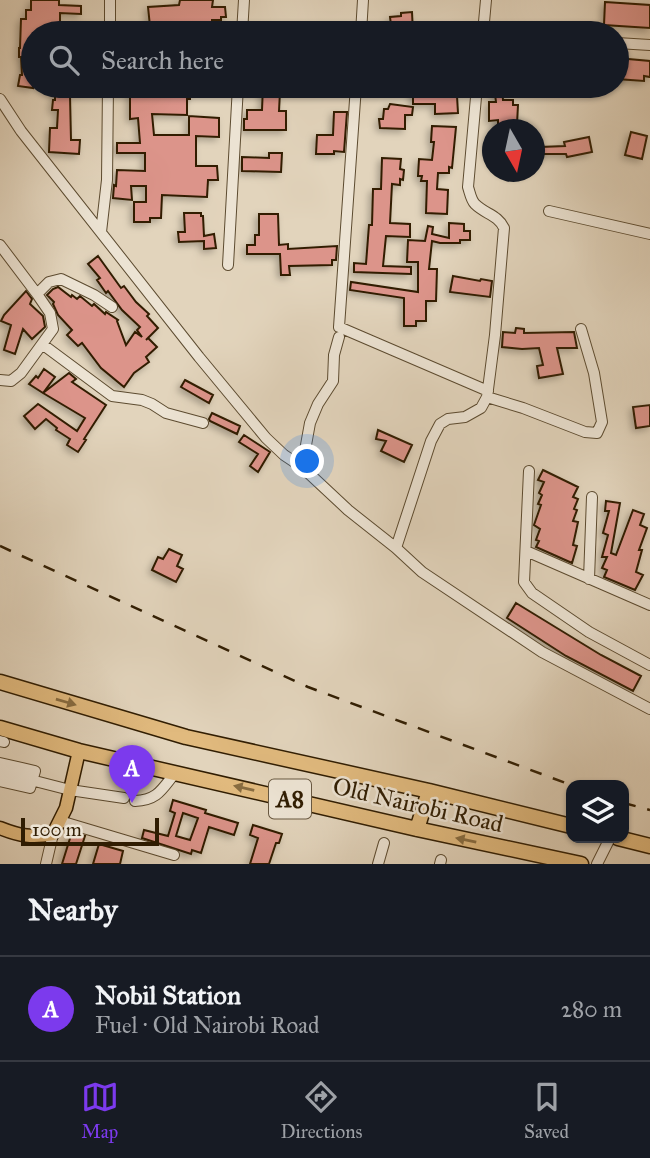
<!DOCTYPE html>
<html lang="en">
<head>
<meta charset="utf-8">
<style>
	body { margin:0; font-family:"IM FELL Great Primer",serif; background:#242831; color:#f1f3f6 }
	.controls { position:absolute; right:21px; bottom:21px; display:grid; overflow:hidden; border-radius:14px; box-shadow:0 2px 5px #0004 }
	.controls button { width:63px; height:63px; display:grid; place-items:center; padding:0; border:0; border-bottom:2px solid #363941; background:#171b24; color:#f1f3f6; font:35px sans-serif }
	.compass { position:absolute; left:482px; top:119px; width:63px; height:63px; border-radius:50%; background:#171b24; box-shadow:0 2px 5px #0004; rotate:171deg }
	.scale { position:absolute; left:21px; bottom:18px; width:138px; box-sizing:border-box; padding-left:7px; border:4px solid #301d02; border-top:0; font-size:19px; line-height:24px; white-space:nowrap; color:#301d02; -webkit-text-stroke:5px #ece3d3; paint-order:stroke }
	.you { position:absolute; left:308px; top:462px; width:24px; height:24px; margin:-18px; border:5px solid #fff; border-radius:50%; background:#1a73e8; box-shadow:0 0 0 10px #1a73e833 }
	.badge { display:grid; place-items:center; width:46px; height:46px; border-radius:50%; background:#7c3aed; color:#fff; font-size:23px; font-weight:700 }
	.pin { position:absolute; translate:-50% -58px; filter:drop-shadow(0 2px 4px #0008) }
	.pin::after { content:''; position:absolute; top:37px; width:24px; height:21px; background:inherit; clip-path:polygon(0 0,100% 0,50% 100%) }
	.list { margin:0; padding:0; list-style:none }
	h2 { display:flex; justify-content:space-between; align-items:center; height:91px; margin:0; padding:0 28px; font-size:30px }
	h2 small { font-size:23px; font-weight:400; color:#9ea1a6 }
	.list li { display:grid; grid-template-columns:46px 1fr auto; gap:21px; align-items:center; box-sizing:border-box; height:105px; padding:0 28px; border-top:2px solid #363941 }
	.list b { display:block; font-size:26px; white-space:nowrap }
	.list p { margin:0; font-size:23px; white-space:nowrap; color:#9ea1a6 }
	.list em { font-size:23px; font-style:normal; color:#9ea1a6 }
	.icon { flex:none; width:38px; height:38px; fill:none; stroke:currentColor; stroke-width:2; stroke-linecap:round; stroke-linejoin:round }
	.map { position:relative; flex:none; width:650px; height:864px; overflow:hidden }
	.search { position:absolute; background:#171b24; box-shadow:0 2px 5px #0004; left:21px; right:21px; top:21px; height:77px; display:flex; align-items:center; gap:18px; box-sizing:border-box; padding:0 24px; border-radius:38px; color:#9ea1a6; font-size:26px }
	.sheet { height:196px; background:#171b24 }
	nav { display:flex; justify-content:space-around; align-items:center; box-sizing:border-box; height:98px; border-top:2px solid #363941; background:#171b24; font-size:19px; color:#9ea1a6 }
	nav a { display:grid; justify-items:center; gap:4px }
	nav .on { color:#7c3aed }
	.map>svg:first-child { display:block }
	.building { fill:#dc948a; stroke:#301d02; stroke-width:2; fill-rule:evenodd; filter:url(#shadow) }
	.lines { fill:none; stroke-linecap:round; stroke-linejoin:round }
	.minor-casing { stroke:#5c4b30; stroke-width:12 }
	.major-casing { stroke:#301d02; stroke-width:15 }
	.highway-casing { stroke:#301d02; stroke-width:17 }
	.minor { stroke:#ece3d3; stroke-width:10 }
	.major { stroke:#e1ba7e; stroke-width:12 }
	.highway { stroke:#e1ba7e; stroke-width:14 }
	.rail { stroke:#301d02; stroke-width:2.5; stroke-dasharray:12 12; stroke-linecap:butt }
	.oneway { fill:#886c40 }
	.labels { text-anchor:middle; dominant-baseline:central; stroke-width:5; stroke-linejoin:round; paint-order:stroke }
	.shield { fill:#ece3d3; stroke:#685841; stroke-width:2 }
	.shield-label { font-size:23px; font-weight:bold; fill:#301d02 }
	.street-label { font-size:24px; fill:#301d02; stroke:#ece3d3 }
</style>
</head>
<body>
<div class="map">
<svg width="650" height="864" viewBox="0 0 650 864">
	<defs>
		<filter id="shadow"><feDropShadow dx="-3" dy="3" stdDeviation="3.5" flood-color="#0004"/></filter>
	</defs>
	<rect width="100%" height="100%" fill="#e2d4bc"/>
	<filter id="stains"><feTurbulence type="fractalNoise" baseFrequency=".00286" numOctaves="4"/><feColorMatrix values="0 0 0 0 .2 0 0 0 0 .09 0 0 0 0 .02 0 0 0 .5 -.17"/></filter>
	<radialGradient id="worn" r=".72"><stop offset=".6" stop-color="#630" stop-opacity="0"/><stop offset="1" stop-color="#630" stop-opacity=".3"/></radialGradient>
	<path class="building" d="M 31,0 L 59,0 L 59,5 L 81,6 L 81,14 L 60,13 L 60,33 L 33,33 L 33,88 L 18,86 L 20,75 L 22,75 L 21,57 L 19,57 L 19,48 L 20,48 L 21,19 L 26,19 L 26,10 L 31,10 Z
		M 180,0 L 213,0 L 212,7 L 225,7 L 226,17 L 221,17 L 221,20 L 212,20 L 212,27 L 185,27 L 185,33 L 172,33 L 172,31 L 169,32 L 169,24 L 150,26 L 148,7 L 179,5 Z
		M 605,2 L 650,5 L 650,28 L 604,25 Z
		M 412,12 L 413,33 L 397,33 L 397,24 L 391,25 L 390,17 L 401,16 L 401,13 Z
		M 617,58 L 650,61 L 650,77 L 644,76 L 644,81 L 617,79 Z
		M 145,86 L 182,86 L 182,88 L 190,88 L 190,99 L 187,99 L 187,115 L 152,114 L 154,135 L 189,135 L 189,116 L 219,118 L 219,137 L 196,136 L 196,166 L 217,166 L 218,180 L 208,180 L 207,197 L 162,195 L 161,218 L 150,218 L 150,222 L 134,222 L 134,202 L 146,202 L 146,186 L 131,186 L 132,200 L 113,198 L 114,185 L 116,186 L 117,170 L 145,171 L 145,153 L 117,153 L 117,143 L 140,143 L 138,118 L 130,119 L 130,91 L 145,91 Z
		M 263,86 L 273,86 L 273,92 L 280,92 L 279,111 L 286,111 L 286,130 L 244,130 L 244,119 L 247,119 L 247,110 L 262,110 Z
		M 413,86 L 430,86 L 430,97 L 457,96 L 458,113 L 435,114 L 435,104 L 413,104 Z
		M 494,86 L 502,86 L 503,100 L 513,100 L 513,105 L 518,105 L 517,124 L 506,124 L 506,130 L 498,130 L 498,120 L 489,121 L 489,102 L 496,102 Z
		M 55,95 L 70,96 L 71,140 L 80,140 L 79,154 L 49,152 L 50,128 L 57,128 L 58,110 L 52,110 L 53,100 L 55,100 Z
		M 390,104 L 413,107 L 412,115 L 405,115 L 405,129 L 380,128 L 379,119 L 383,119 L 384,109 L 388,109 Z
		M 334,112 L 347,112 L 344,152 L 334,151 L 334,154 L 316,154 L 317,135 L 333,135 Z
		M 432,126 L 456,127 L 452,168 L 449,167 L 449,173 L 438,173 L 437,189 L 448,190 L 447,214 L 426,213 L 427,181 L 421,181 L 422,176 L 418,176 L 419,159 L 432,160 L 434,142 L 431,142 Z
		M 631,132 L 647,136 L 642,159 L 625,155 Z
		M 589,137 L 592,152 L 567,157 L 566,154 L 540,154 L 540,147 L 565,146 L 564,142 Z
		M 269,153 L 282,153 L 281,172 L 242,171 L 242,157 L 269,158 Z
		M 382,158 L 401,159 L 400,169 L 404,170 L 403,180 L 400,179 L 400,185 L 392,184 L 390,223 L 410,224 L 410,237 L 386,236 L 383,266 L 411,267 L 411,274 L 354,272 L 354,263 L 366,264 L 369,225 L 372,225 L 373,189 L 381,189 Z
		M 184,213 L 201,213 L 201,216 L 203,216 L 204,236 L 214,234 L 216,248 L 204,249 L 204,241 L 179,242 L 178,232 L 185,232 Z
		M 259,214 L 278,214 L 279,245 L 288,244 L 288,249 L 337,246 L 336,260 L 332,260 L 332,265 L 289,266 L 290,275 L 281,275 L 280,254 L 247,254 L 247,245 L 255,245 L 255,235 L 259,235 Z
		M 449,223 L 464,224 L 464,231 L 470,231 L 470,240 L 460,240 L 460,243 L 440,243 L 432,241 L 429,269 L 437,269 L 436,301 L 426,301 L 426,321 L 416,321 L 416,326 L 404,326 L 404,298 L 350,290 L 351,282 L 418,292 L 418,262 L 407,262 L 408,240 L 425,241 L 428,226 L 433,227 L 432,234 L 449,238 Z
		M 98,256 L 121,288 L 124,286 L 136,302 L 149,314 L 147,316 L 158,328 L 146,340 L 148,338 L 157,347 L 146,357 L 149,362 L 134,373 L 124,387 L 101,368 L 82,343 L 78,346 L 67,335 L 72,330 L 58,315 L 53,304 L 54,302 L 47,295 L 53,289 L 58,287 L 71,297 L 72,295 L 77,299 L 80,296 L 92,306 L 94,304 L 105,314 L 106,312 L 118,320 L 117,321 L 126,345 L 135,332 L 142,337 L 137,330 L 140,327 L 122,310 L 108,291 L 106,293 L 97,280 L 100,278 L 88,264 Z
		M 453,276 L 480,281 L 481,279 L 492,281 L 490,297 L 450,292 Z
		M 26,291 L 32,299 L 30,304 L 43,316 L 45,327 L 32,339 L 23,329 L 15,354 L 4,350 L 11,325 L 1,321 L 4,315 Z
		M 516,328 L 524,329 L 524,333 L 574,332 L 577,348 L 557,348 L 563,374 L 539,378 L 537,366 L 543,365 L 539,348 L 522,349 L 502,347 L 503,332 L 515,333 Z
		M 44,369 L 55,377 L 43,393 L 29,384 L 36,376 L 38,378 Z
		M 69,373 L 76,379 L 72,382 L 106,405 L 84,439 L 86,440 L 78,452 L 67,445 L 70,439 L 56,430 L 57,428 L 46,419 L 35,429 L 24,416 L 38,404 L 77,431 L 85,418 L 43,393 Z
		M 185,380 L 213,395 L 209,403 L 181,387 Z
		M 650,405 L 650,426 L 636,428 L 633,407 Z
		M 212,413 L 240,426 L 237,434 L 210,421 L 209,419 Z
		M 378,430 L 412,445 L 404,462 L 381,451 L 386,441 L 376,439 Z
		M 244,435 L 270,452 L 258,472 L 250,466 L 258,454 L 239,442 Z
		M 543,470 L 578,487 L 573,497 L 578,499 L 574,509 L 577,510 L 573,521 L 578,522 L 573,545 L 577,546 L 572,563 L 536,547 L 539,541 L 536,540 L 540,529 L 534,525 L 541,505 L 538,504 L 542,495 L 539,493 L 544,482 L 538,480 Z
		M 606,501 L 620,503 L 611,553 L 616,555 L 633,510 L 644,514 L 640,525 L 647,528 L 639,550 L 642,550 L 636,572 L 643,575 L 635,590 L 604,577 L 607,570 L 602,568 L 607,557 L 602,557 L 608,535 L 603,533 L 609,511 L 605,511 Z
		M 169,549 L 182,555 L 177,566 L 183,569 L 176,582 L 152,570 L 158,557 L 163,559 Z
		M 516,603 L 601,655 L 641,676 L 633,691 L 566,656 L 507,618 Z
		M 173,800 L 206,810 L 205,813 L 238,823 L 234,835 L 209,827 L 201,853 L 192,850 L 191,854 L 142,838 L 144,830 L 168,836 L 175,813 L 170,811 ZM 183,813 L 198,818 L 190,840 L 176,836 Z
		M 253,825 L 282,834 L 279,843 L 276,843 L 269,864 L 250,864 L 258,838 L 250,835 Z
		M 72,832 L 85,836 L 76,864 L 62,864 Z
		M 99,844 L 123,851 L 120,864 L 93,864 Z"/>
	<g class="lines">
		<defs>
			<path id="minor" d="M 110,33 L 110,0
				M 242,33 L 244,0
				M 361,33 L 363,0
				M 483,33 L 486,0
				M 617,43 L 650,45
				M 356,86 L 339,327 L 488,391
				M 0,99 L 21,131 L 199,357 L 266,438 L 284,455 L 302,467 L 348,510 L 396,548 L 422,572 L 542,652 L 650,709
				M 549,211 L 650,234
				M 101,232 L 107,180 L 108,86
				M 0,245 L 37,294 L 50,313 L 53,329 L 21,373 L 11,381 L 0,380
				M 228,265 L 238,86
				M 37,294 L 49,282 L 61,279 L 94,295 L 112,307
				M 42,344 L 112,396 L 142,400 L 152,404 L 166,413 L 203,423
				M 487,397 L 523,408 L 585,432 L 597,433 L 602,422 L 594,373 L 581,329
				M 302,467 L 310,423 L 318,404 L 333,381 L 334,355 L 339,337
				M 529,471 L 524,582 L 532,593 L 589,632 L 650,665
				M 396,548 L 431,441 L 440,424 L 448,419 L 465,417 L 481,408 L 487,397 L 495,335 L 504,228 C 498,215 485,214 475,204 C 471,200 470,193 468,187 L 477,86
				M 526,551 L 650,605
				M 589,579 L 592,497
				M 0,741 L 4,742
				M 0,763 L 35,771 L 30,788 L 0,781
				M 0,772 L 70,790 L 124,798
				M 135,801 C 158,800 162,789 175,773
				M 60,821 L 174,855
				M 46,864 L 53,834
				M 378,864 L 384,843
				M 440,864 L 441,860
				M 597,864 L 610,838"/>
			<path id="major" d="M 0,828 C 20,836 32,838 53,834 L 66,808 L 79,751"/>
			<path id="highway" d="M 0,682 L 186,737 L 429,791 L 571,826
				M 0,728 L 79,751 L 417,829 L 581,864
				M 417,829 L 429,791
				M 618,838 L 650,846"/>
		</defs>
		<use href="#minor" class="minor-casing"/>
		<use href="#major" class="major-casing"/>
		<use href="#highway" class="highway-casing"/>
		<use href="#minor" class="minor"/>
		<use href="#major" class="major"/>
		<use href="#highway" class="highway"/>
		<path class="rail" d="M 0,546 L 308,687 L 571,785
			M 624,803 L 650,810"/>
	</g>
	<defs><path id="oneway-solid" d="M-6-.8H1V-3.2L6.5 0L1 3.2V.8H-6Z" transform="scale(1.75)"/></defs>
	<g class="oneway">
		<use href="#oneway-solid" transform="translate(66 702) rotate(16)"/>
		<use href="#oneway-solid" transform="translate(244 788) rotate(-167)"/>
		<use href="#oneway-solid" transform="translate(466 840) rotate(-168)"/>
	</g>
	<g class="labels">
		<rect class="shield" x="269" y="779.5" width="42" height="39" rx="5"/>
		<g class="shield-label">
			<text x="290" y="799">A8</text>
		</g>
		<g class="street-label">
			<text transform="translate(418 805) rotate(13)">Old Nairobi Road</text>
		</g>
	</g>
	<rect width="100%" height="100%" filter="url(#stains)"/>
	<rect width="100%" height="100%" fill="url(#worn)"/>
</svg>
<div class="controls">
<button><svg class="icon" aria-label="layers" viewBox="0 0 24 24"><path d="M12 4l9 5-9 5-9-5zM3 14l9 5 9-5"/></svg></button>
</div>
<svg class="compass" viewBox="-18 -18 36 36"><path d="M0-13l5 13h-10z" fill="#e53935"/><path d="M0 13l5-13h-10z" fill="#9ea1a6"/></svg>
<div class="scale">100 m</div>
<div class="you"></div>
<div class="pin badge" style="left:132px;top:803px">A</div>
<div class="search"><svg class="icon" aria-label="search" viewBox="0 0 24 24"><circle cx="10" cy="10" r="6"/><path d="M15 15l6 6"/></svg>Search here</div>
</div>
<section class="sheet">
<h2>Nearby<small></small></h2>
<ul class="list">
<li><span class="badge">A</span><div><b>Nobil Station</b><p>Fuel · Old Nairobi Road</p></div><em>280 m</em></li>
</ul>
</section>
<nav>
<a class="on"><svg class="icon" aria-label="map" viewBox="0 0 24 24"><path d="M3 6l6-2 6 2 6-2v14l-6 2-6-2-6 2zM9 4v14M15 6v14"/></svg>Map</a>
<a><svg class="icon" aria-label="directions" viewBox="0 0 24 24"><path d="M12 3l9 9-9 9-9-9zM9 14v-3h6M13 9l2 2-2 2"/></svg>Directions</a>
<a><svg class="icon" aria-label="saved" viewBox="0 0 24 24"><path d="M7 4h10v16l-5-4-5 4z"/></svg>Saved</a>
</nav>
</body>
</html>
